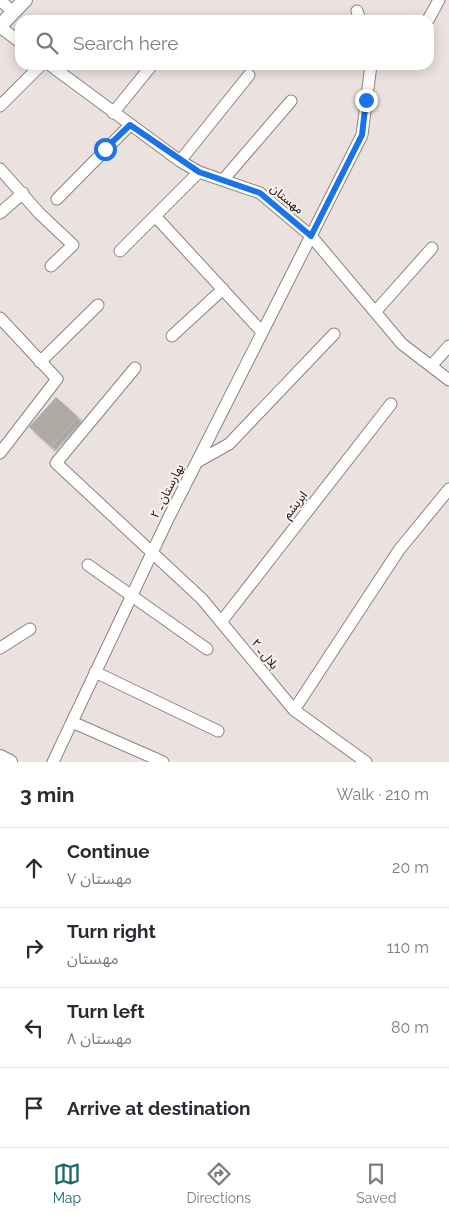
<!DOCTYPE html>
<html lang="en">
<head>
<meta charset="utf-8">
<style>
	body { margin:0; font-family:Raleway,"Noto Sans Arabic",sans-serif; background:#f2f2f3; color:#2b2b33 }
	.stop { position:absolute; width:15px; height:15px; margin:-11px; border:4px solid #1a73e8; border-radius:50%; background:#fff }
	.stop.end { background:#1a73e8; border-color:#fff; box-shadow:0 1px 5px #0008 }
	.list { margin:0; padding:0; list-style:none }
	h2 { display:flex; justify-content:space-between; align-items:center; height:65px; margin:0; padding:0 20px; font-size:21px }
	h2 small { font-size:16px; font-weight:400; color:#7c7c81 }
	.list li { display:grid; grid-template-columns:32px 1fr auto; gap:15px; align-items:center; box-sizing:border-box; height:80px; padding:0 20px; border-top:1px solid #e1e1e2 }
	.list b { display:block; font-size:19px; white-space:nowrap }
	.list p { margin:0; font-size:16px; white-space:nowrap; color:#7c7c81 }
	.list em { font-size:16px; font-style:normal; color:#7c7c81 }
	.icon { flex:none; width:28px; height:28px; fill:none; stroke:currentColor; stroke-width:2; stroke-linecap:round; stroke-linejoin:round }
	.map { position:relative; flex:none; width:449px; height:762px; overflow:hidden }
	.search { position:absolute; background:#fff; box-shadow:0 2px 12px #0003; left:15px; right:15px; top:15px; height:55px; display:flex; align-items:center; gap:12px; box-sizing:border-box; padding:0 18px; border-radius:15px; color:#7c7c81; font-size:19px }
	.sheet { height:385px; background:#fff }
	nav { display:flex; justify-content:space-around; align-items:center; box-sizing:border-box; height:70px; border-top:1px solid #e1e1e2; background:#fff; font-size:14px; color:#7c7c81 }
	nav a { display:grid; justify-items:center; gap:2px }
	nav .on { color:#1a6868 }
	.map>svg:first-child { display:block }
	.building { fill:#afaaa4; filter:url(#shadow) }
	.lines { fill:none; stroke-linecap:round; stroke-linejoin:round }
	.minor-casing { stroke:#8b8381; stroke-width:13 }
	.tertiary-casing { stroke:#8b8381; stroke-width:16 }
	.minor { stroke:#fff; stroke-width:11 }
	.tertiary { stroke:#fff; stroke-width:14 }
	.route { stroke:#1a73e8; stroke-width:6 }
	.labels { text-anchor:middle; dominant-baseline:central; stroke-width:4.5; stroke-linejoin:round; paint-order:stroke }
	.street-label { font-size:12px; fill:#0f0d0c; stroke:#f8efec }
</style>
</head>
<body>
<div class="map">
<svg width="449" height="762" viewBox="0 0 449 762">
	<defs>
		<filter id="shadow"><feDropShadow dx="4.5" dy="4.5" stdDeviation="1" flood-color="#0004"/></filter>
	</defs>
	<rect width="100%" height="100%" fill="#ebe2df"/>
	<path class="building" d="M 56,397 L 78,417 L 51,447 L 29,427 Z"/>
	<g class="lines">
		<defs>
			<path id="minor" d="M 0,0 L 13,12
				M 357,11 L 360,20
				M 428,20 L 439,0
				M 0,27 L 20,42
				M 50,65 L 180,161 L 199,172 L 260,193 L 311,236 L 402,344 L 449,380
				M 0,106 L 41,65
				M 113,113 L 152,65
				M 180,161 L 249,75
				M 0,169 L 39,213 L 73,245 L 51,266
				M 223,180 L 291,101
				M 57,199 L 130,125
				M 0,213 L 23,193
				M 155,216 L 262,332
				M 120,251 L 199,172
				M 375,312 L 432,248
				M 0,318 L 57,379 L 0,453
				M 172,336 L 223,289
				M 40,362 L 98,305
				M 431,366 L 449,346
				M 135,368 L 56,463 L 202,599 L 294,710 L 366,762
				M 197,462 L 229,444 L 334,334
				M 88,565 L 207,649
				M 221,622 L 391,404
				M 0,648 L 30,629
				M 95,672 L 218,731
				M 294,710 L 399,550 L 449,489
				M 72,722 L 163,762
				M 53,762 L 168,519 L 362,135 L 371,65"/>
			<path id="tertiary" d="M 0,26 L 25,0
				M 0,757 L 10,762"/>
		</defs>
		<use href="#minor" class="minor-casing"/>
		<use href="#tertiary" class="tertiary-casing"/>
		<use href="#minor" class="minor"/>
		<use href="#tertiary" class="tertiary"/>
	</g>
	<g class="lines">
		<path class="route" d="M 105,149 L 130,125 L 199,172 L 260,193 L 311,236 L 362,135 L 366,100"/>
	</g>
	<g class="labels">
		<g class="street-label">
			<text transform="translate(287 199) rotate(40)">مهستان</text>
			<text transform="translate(167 491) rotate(-63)">بهارستان ـ ۲</text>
			<text transform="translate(295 505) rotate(-52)">ابریشم</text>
			<text transform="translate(265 654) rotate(51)">بلال ـ ۲</text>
		</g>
	</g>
</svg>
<div class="stop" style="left:105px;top:149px"></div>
<div class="stop end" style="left:366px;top:100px"></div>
<div class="search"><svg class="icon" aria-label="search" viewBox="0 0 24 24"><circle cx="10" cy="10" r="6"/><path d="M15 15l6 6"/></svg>Search here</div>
</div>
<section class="sheet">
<h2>3 min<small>Walk · 210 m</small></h2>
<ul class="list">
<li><svg class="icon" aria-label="ahead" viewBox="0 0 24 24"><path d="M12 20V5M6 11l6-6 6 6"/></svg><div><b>Continue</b><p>مهستان ۷</p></div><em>20 m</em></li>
<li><svg class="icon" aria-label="right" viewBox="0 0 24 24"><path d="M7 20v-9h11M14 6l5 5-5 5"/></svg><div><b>Turn right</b><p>مهستان</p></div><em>110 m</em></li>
<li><svg class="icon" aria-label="left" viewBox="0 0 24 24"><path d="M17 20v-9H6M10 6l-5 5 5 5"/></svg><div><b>Turn left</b><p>مهستان ۸</p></div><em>80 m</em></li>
<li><svg class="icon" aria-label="arrive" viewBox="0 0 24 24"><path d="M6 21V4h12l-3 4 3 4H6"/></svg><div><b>Arrive at destination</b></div></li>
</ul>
</section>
<nav>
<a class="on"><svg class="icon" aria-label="map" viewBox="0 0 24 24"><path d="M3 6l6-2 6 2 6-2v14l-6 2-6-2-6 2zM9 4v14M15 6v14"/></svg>Map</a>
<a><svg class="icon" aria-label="directions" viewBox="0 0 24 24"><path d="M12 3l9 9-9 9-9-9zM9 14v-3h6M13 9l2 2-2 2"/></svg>Directions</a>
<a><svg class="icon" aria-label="saved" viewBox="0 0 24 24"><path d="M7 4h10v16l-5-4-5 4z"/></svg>Saved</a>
</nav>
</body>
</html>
